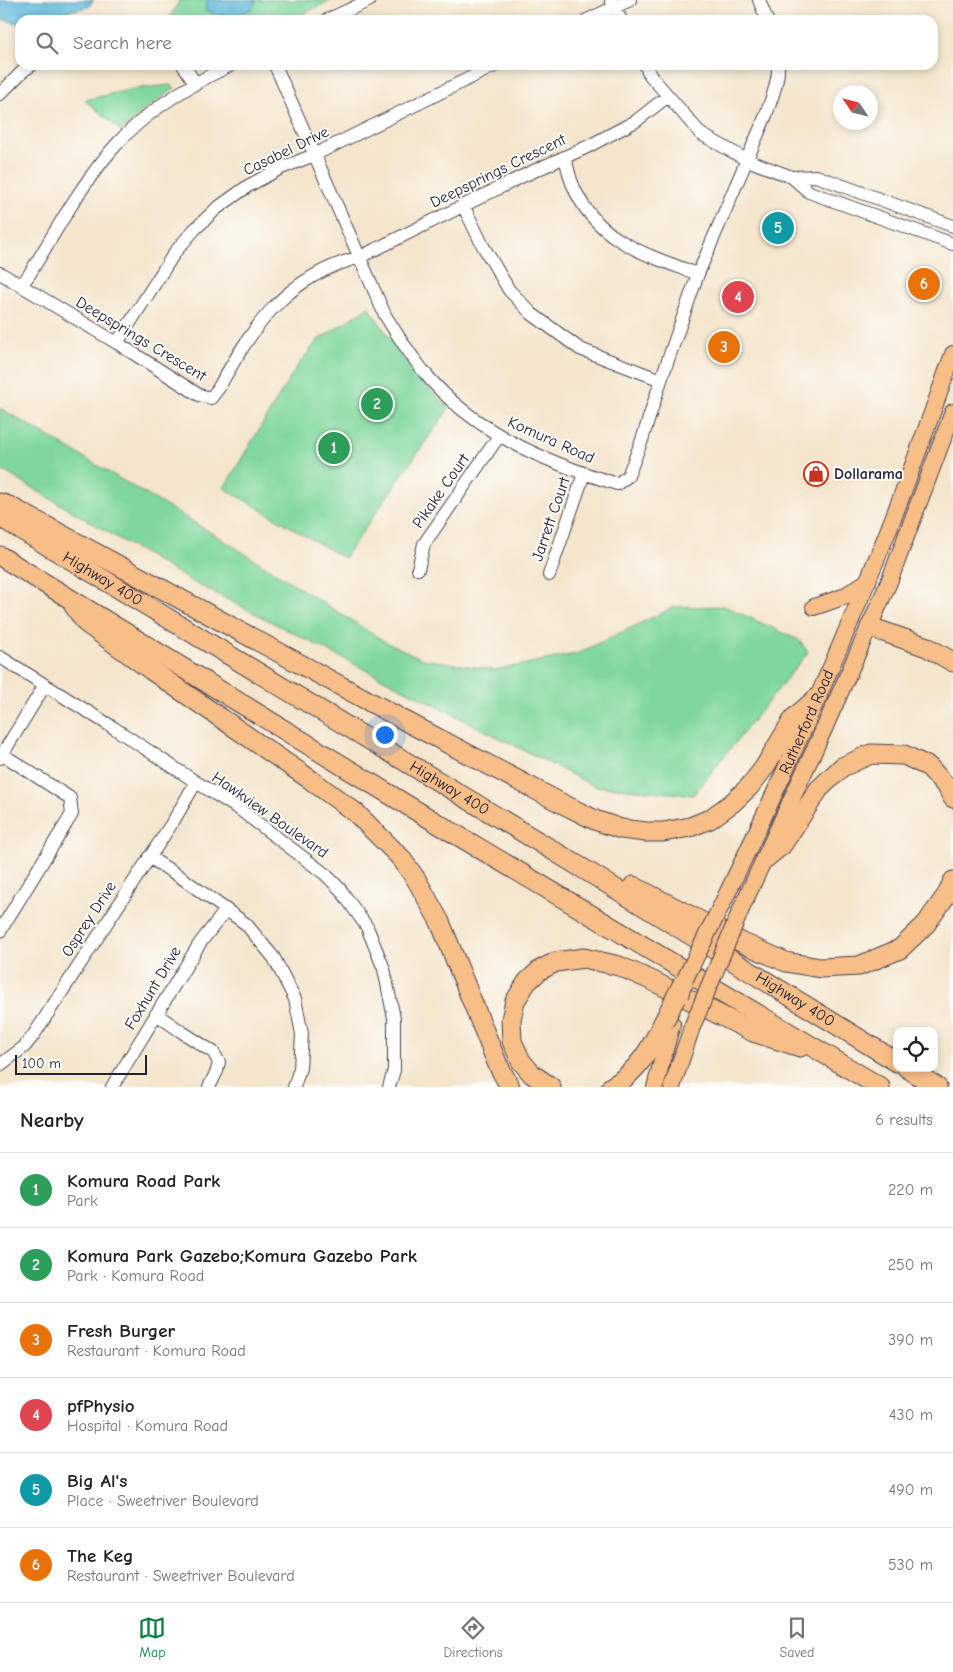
<!DOCTYPE html>
<html lang="en">
<head>
<meta charset="utf-8">
<style>
	body { margin:0; font-family:"Comic Neue",sans-serif; background:#f6f6f6; color:#202124 }
	.controls { position:absolute; right:15px; bottom:15px; display:grid; overflow:hidden; border-radius:10px; box-shadow:0 2px 8px #0003 }
	.controls button { width:45px; height:45px; display:grid; place-items:center; padding:0; border:0; border-bottom:1px solid #e0e0e0; background:#fff; color:#202124; font:25px sans-serif }
	.compass { position:absolute; left:833px; top:85px; width:45px; height:45px; border-radius:50%; background:#fff; box-shadow:0 2px 8px #0003; rotate:305deg }
	.scale { position:absolute; left:15px; bottom:12px; width:132px; box-sizing:border-box; padding-left:5px; border:2px solid #22223b; border-top:0; font-size:14px; line-height:18px; white-space:nowrap; color:#22223b; -webkit-text-stroke:4px #fdfcf7; paint-order:stroke }
	.you { position:absolute; left:384px; top:734px; width:18px; height:18px; margin:-12px; border:4px solid #fff; border-radius:50%; background:#1a73e8; box-shadow:0 0 0 8px #1a73e833 }
	.badge { display:grid; place-items:center; width:32px; height:32px; border-radius:50%; background:#0b8043; color:#fff; font-size:16px; font-weight:700 }
	.pin { position:absolute; translate:-50% -50%; border:2px solid #fff; box-shadow:0 1px 5px #0006 }
	.list { margin:0; padding:0; list-style:none }
	h2 { display:flex; justify-content:space-between; align-items:center; height:65px; margin:0; padding:0 20px; font-size:21px }
	h2 small { font-size:16px; font-weight:400; color:#757577 }
	.list li { display:grid; grid-template-columns:32px 1fr auto; gap:15px; align-items:center; box-sizing:border-box; height:75px; padding:0 20px; border-top:1px solid #e0e0e0 }
	.list b { display:block; font-size:19px; white-space:nowrap }
	.list p { margin:0; font-size:16px; white-space:nowrap; color:#757577 }
	.list em { font-size:16px; font-style:normal; color:#757577 }
	.icon { flex:none; width:28px; height:28px; fill:none; stroke:currentColor; stroke-width:2; stroke-linecap:round; stroke-linejoin:round }
	.map { position:relative; flex:none; width:953px; height:1087px; overflow:hidden }
	.search { position:absolute; background:#fff; box-shadow:0 2px 8px #0003; left:15px; right:15px; top:15px; height:55px; display:flex; align-items:center; gap:12px; box-sizing:border-box; padding:0 18px; border-radius:15px; color:#757577; font-size:19px }
	.sheet { height:515px; background:#fff }
	nav { display:flex; justify-content:space-around; align-items:center; box-sizing:border-box; height:70px; border-top:1px solid #e0e0e0; background:#fff; font-size:14px; color:#757577 }
	nav a { display:grid; justify-items:center; gap:2px }
	nav .on { color:#0b8043 }
	.map>svg:first-child { display:block }
	.green { fill:#7fd79d; stroke:#507c6c }
	.water { fill:#5eb9dc; stroke:#406e8c }
	.lines { fill:none; stroke-linecap:round; stroke-linejoin:round }
	.minor-casing { stroke:#423f51; stroke-width:14 }
	.major-casing { stroke:#423f51; stroke-width:18 }
	.highway-casing { stroke:#423f51; stroke-width:21 }
	.minor { stroke:#fff; stroke-width:12 }
	.major { stroke:#f7be88; stroke-width:16 }
	.highway { stroke:#f7be88; stroke-width:19 }
	.major-bridge-casing { stroke:#423f51; stroke-width:18; stroke-linecap:butt }
	.highway-bridge-casing { stroke:#423f51; stroke-width:21; stroke-linecap:butt }
	.major-bridge { stroke:#f7be88; stroke-width:16 }
	.highway-bridge { stroke:#f7be88; stroke-width:19 }
	.labels { text-anchor:middle; dominant-baseline:central; stroke-width:4; stroke-linejoin:round; paint-order:stroke }
	.street-label { font-size:16px; fill:#22223b; stroke:#fdfcf7 }
	.poi-label { font-size:16px; font-weight:bold; fill:#22223b; stroke:#fdfcf7; text-anchor:start }
</style>
</head>
<body>
<div class="map">
<svg width="953" height="1087" viewBox="0 0 953 1087">
	<rect width="100%" height="100%" fill="#fdfcf7"/>
	<filter id="ink" filterUnits="userSpaceOnUse"><feTurbulence type="fractalNoise" baseFrequency=".02" numOctaves="2"/><feDisplacementMap in="SourceGraphic" scale="10" xChannelSelector="R" yChannelSelector="G"/><feConvolveMatrix kernelMatrix="1 2 1 2 8 2 1 2 1" color-interpolation-filters="sRGB"/></filter>
	<filter id="wash" filterUnits="userSpaceOnUse"><feTurbulence type="fractalNoise" baseFrequency=".0096" numOctaves="4" result="noise"/><feDisplacementMap in="SourceGraphic" scale="20" xChannelSelector="R" yChannelSelector="G"/><feGaussianBlur stdDeviation="1.12" result="paint"/><feColorMatrix in="noise" values="0 0 0 0 0 0 0 0 0 0 0 0 0 0 0 0 0 1.4 0 .05"/><feComposite in="paint" operator="in"/></filter>
	<g filter="url(#wash)">
		<rect width="100%" height="100%" fill="#f4e5cc"/>
		<path class="green" d="M 180,0 L 332,0 L 289,20 L 170,20 L 169,18 Z
			M 170,85 L 175,88 L 148,107 L 121,131 L 85,100 L 133,89 Z
			M 369,307 L 413,374 L 449,408 L 344,558 L 224,488 L 296,368 L 318,340 Z
			M 0,408 L 220,538 L 384,641 L 423,659 L 495,670 L 576,654 L 674,607 L 724,606 L 799,640 L 808,652 L 693,795 L 594,786 L 189,580 L 0,469 Z"/>
		<path class="water" d="M 0,0 L 94,0 L 88,7 L 53,14 L 48,20 L 20,20 L 20,24 L 1,19 L 0,20 Z
			M 207,0 L 256,0 L 253,8 C 241,14 233,17 219,14 L 220,20 L 215,20 L 212,12 L 205,11 Z"/>
	</g>
	<g filter="url(#ink)">
		<g class="lines">
			<defs>
				<path id="minor" d="M 611,0 L 621,20
					M 759,0 L 767,20
					M 327,20 L 370,0
					M 587,20 L 630,0
					M 183,65 L 196,84
					M 275,65 L 385,315 C 397,335 410,354 424,372 C 473,432 545,462 617,484 L 628,476 L 642,440 L 661,380 L 698,274 L 766,115 C 771,100 779,81 778,65
					M 645,65 L 650,75 L 701,134 L 747,160 L 792,177 L 809,192 L 953,244
					M 0,94 L 24,70 L 32,65
					M 565,157 C 567,165 569,175 572,183 C 594,240 646,255 698,274
					M 792,177 L 816,176 L 953,226
					M 463,205 L 483,246 L 509,290 L 532,314 L 580,349 L 661,380
					M 0,273 L 117,343 L 199,395 L 211,398 L 218,389 C 254,325 285,277 360,257 L 525,175 L 587,147 L 636,121 L 668,96
					M 21,285 L 29,275 C 56,231 81,184 116,145 C 147,110 189,85 231,65
					M 117,343 L 175,252 L 194,230 L 216,209 L 248,186 L 279,169 L 314,155 L 496,65
					M 418,569 L 424,544 L 499,436
					M 549,575 L 584,474
					M 0,657 L 114,728 L 196,782 L 239,809 L 325,874 L 340,889 L 367,927 L 384,969 L 394,1018 L 394,1070 L 389,1087
					M 0,758 L 45,685
					M 149,857 L 182,878 L 246,924 L 274,958 L 295,999 L 302,1034 L 300,1068 L 294,1087
					M 0,931 L 72,814 L 70,798 L 2,754
					M 156,1014 L 182,1032 L 213,1052 L 219,1062 L 217,1071 L 209,1087
					M 0,1065 L 24,1047 L 33,1036 L 174,820 L 196,782
					M 112,1087 L 200,943 L 226,910"/>
				<g id="major">
					<path d="M 814,607 L 843,597 L 868,581"/>
					<path id="s1" d="M 725,898 C 783,778 838,655 888,531 C 911,473 932,413 953,354"/>
					<path d="M 742,907 L 824,729 L 889,582 L 953,412"/>
					<path d="M 655,1087 L 672,1024"/>
					<path d="M 672,1087 L 692,1027"/>
				</g>
				<g id="highway">
					<path d="M 0,503 L 9,506 L 409,723 L 559,802 L 595,820 L 621,829 L 646,832 L 663,832 L 690,827 L 710,819 L 732,803 L 749,787 L 764,768 L 794,718 L 817,698"/>
					<path id="s2" d="M 0,517 L 582,868 L 897,1062"/>
					<path d="M 0,556 L 415,810 L 880,1087"/>
					<path d="M 74,606 L 86,623 L 151,670 L 311,780 L 356,813 L 401,858 L 416,879 L 440,922 L 498,1065 L 510,1087"/>
					<path d="M 870,627 L 927,647 L 953,662"/>
					<path d="M 765,859 L 782,845 L 819,789 L 842,767 L 871,754 L 904,755 L 929,767 L 947,787 L 953,798"/>
					<path d="M 633,886 L 743,943 L 786,962 L 820,968 L 859,966 L 900,949 L 926,924 L 948,893 L 953,881"/>
					<path d="M 907,1068 L 937,1087"/>
					<path d="M 551,1087 L 532,1074 L 521,1061 L 512,1041 L 511,1020 L 515,1001 L 527,982 L 540,970 L 556,962 L 584,958 L 619,966 L 653,981 L 753,1032 L 800,1047"/>
					<path d="M 611,1087 C 637,1073 651,1048 663,1023"/>
				</g>
			</defs>
			<use href="#minor" class="minor-casing"/>
			<use href="#major" class="major-casing"/>
			<use href="#highway" class="highway-casing"/>
			<use href="#minor" class="minor"/>
			<use href="#major" class="major"/>
			<use href="#highway" class="highway"/>
			<defs>
				<path id="major-bridge" d="M 680,996 L 683,983 L 725,898
					M 692,1027 L 742,907"/>
				<path id="highway-bridge" d="M 663,1023 L 683,983"/>
			</defs>
			<use href="#major-bridge" class="major-bridge-casing"/>
			<use href="#highway-bridge" class="highway-bridge-casing"/>
			<use href="#major-bridge" class="major-bridge"/>
			<use href="#highway-bridge" class="highway-bridge"/>
		</g>
	</g>
	<defs>
		<symbol id="shop-ring" viewBox="-11 -11 22 22"><circle r="9.5" fill="#fdfcf7" stroke="#c8321e" stroke-width="1.5"/><path d="M-5-2.5h2.3a2.7 3.5 0 0 1 5.4 0H5L5.5 6h-11ZM-1.5-2.5h3a1.5 2.3 0 0 0-3 0Z" fill="#c8321e"/></symbol>
	</defs>
	<g fill-rule="evenodd">
		<use href="#shop-ring" x="802" y="460" width="28" height="28"/>
	</g>
	<g class="labels">
		<g class="street-label">
			<text transform="translate(286 151) rotate(-26)">Casabel Drive</text>
			<text transform="translate(498 171) rotate(-26)">Deepsprings Crescent</text>
			<text transform="translate(141 339) rotate(31)">Deepsprings Crescent</text>
			<text transform="translate(551 440) rotate(24)">Komura Road</text>
			<text transform="translate(441 491) rotate(-55)">Pikake Court</text>
			<text transform="translate(551 519) rotate(-71)">Jarrett Court</text>
			<text stroke="none"><textPath href="#s2" startOffset="120">Highway 400</textPath></text>
			<text stroke="none"><textPath href="#s1" startOffset="194">Rutherford Road</textPath></text>
			<text stroke="none"><textPath href="#s2" startOffset="525">Highway 400</textPath></text>
			<text transform="translate(270 815) rotate(35)">Hawkview Boulevard</text>
			<text transform="translate(89 919) rotate(-57)">Osprey Drive</text>
			<text transform="translate(153 988) rotate(-59)">Foxhunt Drive</text>
			<text stroke="none"><textPath href="#s2" startOffset="930">Highway 400</textPath></text>
		</g>
		<g class="poi-label">
			<text x="834" y="474">Dollarama</text>
		</g>
	</g>
</svg>
<div class="controls">
<button><svg class="icon" aria-label="locate" viewBox="0 0 24 24"><circle cx="12" cy="12" r="6"/><path d="M12 2v4M12 18v4M2 12h4M18 12h4"/></svg></button>
</div>
<svg class="compass" viewBox="-18 -18 36 36"><path d="M0-13l5 13h-10z" fill="#e53935"/><path d="M0 13l5-13h-10z" fill="#757577"/></svg>
<div class="scale">100 m</div>
<div class="you"></div>
<div class="pin badge" style="left:334px;top:448px;background:#2e9e5b">1</div>
<div class="pin badge" style="left:377px;top:404px;background:#2e9e5b">2</div>
<div class="pin badge" style="left:724px;top:347px;background:#e8710a">3</div>
<div class="pin badge" style="left:738px;top:297px;background:#e0444e">4</div>
<div class="pin badge" style="left:778px;top:228px;background:#0f9aa8">5</div>
<div class="pin badge" style="left:924px;top:284px;background:#e8710a">6</div>
<div class="search"><svg class="icon" aria-label="search" viewBox="0 0 24 24"><circle cx="10" cy="10" r="6"/><path d="M15 15l6 6"/></svg>Search here</div>
</div>
<section class="sheet">
<h2>Nearby<small>6 results</small></h2>
<ul class="list">
<li><span class="badge" style="background:#2e9e5b">1</span><div><b>Komura Road Park</b><p>Park</p></div><em>220 m</em></li>
<li><span class="badge" style="background:#2e9e5b">2</span><div><b>Komura Park Gazebo;Komura Gazebo Park</b><p>Park · Komura Road</p></div><em>250 m</em></li>
<li><span class="badge" style="background:#e8710a">3</span><div><b>Fresh Burger</b><p>Restaurant · Komura Road</p></div><em>390 m</em></li>
<li><span class="badge" style="background:#e0444e">4</span><div><b>pfPhysio</b><p>Hospital · Komura Road</p></div><em>430 m</em></li>
<li><span class="badge" style="background:#0f9aa8">5</span><div><b>Big Al's</b><p>Place · Sweetriver Boulevard</p></div><em>490 m</em></li>
<li><span class="badge" style="background:#e8710a">6</span><div><b>The Keg</b><p>Restaurant · Sweetriver Boulevard</p></div><em>530 m</em></li>
</ul>
</section>
<nav>
<a class="on"><svg class="icon" aria-label="map" viewBox="0 0 24 24"><path d="M3 6l6-2 6 2 6-2v14l-6 2-6-2-6 2zM9 4v14M15 6v14"/></svg>Map</a>
<a><svg class="icon" aria-label="directions" viewBox="0 0 24 24"><path d="M12 3l9 9-9 9-9-9zM9 14v-3h6M13 9l2 2-2 2"/></svg>Directions</a>
<a><svg class="icon" aria-label="saved" viewBox="0 0 24 24"><path d="M7 4h10v16l-5-4-5 4z"/></svg>Saved</a>
</nav>
</body>
</html>
